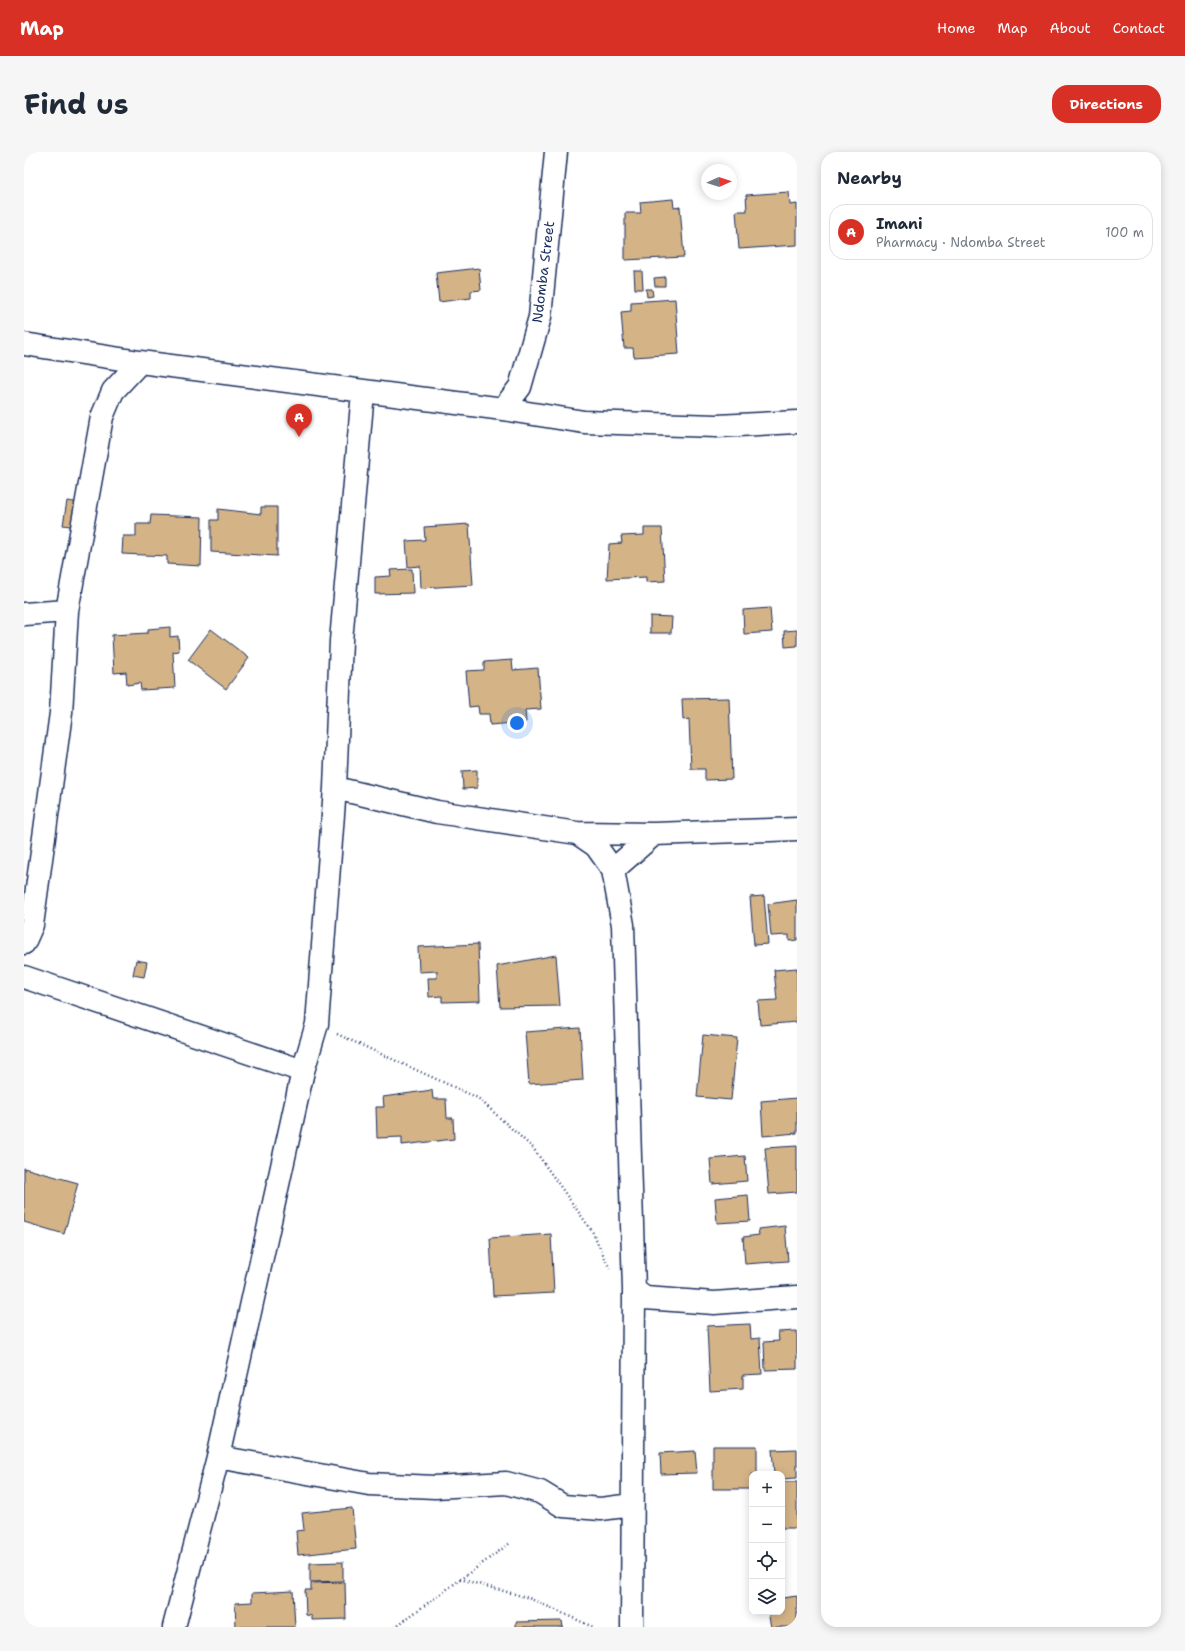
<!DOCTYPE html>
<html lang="en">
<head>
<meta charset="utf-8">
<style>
	body { margin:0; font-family:"Shantell Sans",sans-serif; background:#f6f6f7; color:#1f2937 }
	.controls { position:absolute; right:12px; bottom:12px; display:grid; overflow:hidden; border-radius:8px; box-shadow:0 2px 10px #0003 }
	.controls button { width:36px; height:36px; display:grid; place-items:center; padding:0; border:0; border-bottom:1px solid #e0e1e3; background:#fff; color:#1f2937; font:20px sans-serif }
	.compass { position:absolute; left:677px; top:12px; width:36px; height:36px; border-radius:50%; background:#fff; box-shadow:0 2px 10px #0003; rotate:87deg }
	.you { position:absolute; left:493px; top:571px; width:14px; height:14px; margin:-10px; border:3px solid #fff; border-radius:50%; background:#1a73e8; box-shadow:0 0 0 6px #1a73e833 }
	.badge { display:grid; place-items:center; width:26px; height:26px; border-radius:50%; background:#d93025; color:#fff; font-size:13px; font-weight:700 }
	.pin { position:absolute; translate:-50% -33px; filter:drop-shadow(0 1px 2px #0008) }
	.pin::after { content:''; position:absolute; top:21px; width:14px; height:12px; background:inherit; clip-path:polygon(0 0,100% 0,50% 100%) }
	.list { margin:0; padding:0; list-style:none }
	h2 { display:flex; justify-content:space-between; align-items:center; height:52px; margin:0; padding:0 16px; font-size:17px }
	h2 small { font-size:13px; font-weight:400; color:#747a83 }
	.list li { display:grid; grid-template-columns:26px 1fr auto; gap:12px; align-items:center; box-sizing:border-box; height:56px; margin:0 8px 8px; padding:0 8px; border:1px solid #e0e1e3; border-radius:16px }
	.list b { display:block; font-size:15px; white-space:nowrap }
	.list p { margin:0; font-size:13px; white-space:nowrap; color:#747a83 }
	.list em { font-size:13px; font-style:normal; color:#747a83 }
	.icon { flex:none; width:22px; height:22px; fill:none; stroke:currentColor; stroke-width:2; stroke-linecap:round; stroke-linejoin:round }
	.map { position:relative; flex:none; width:773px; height:1475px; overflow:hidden; border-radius:16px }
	header { display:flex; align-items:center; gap:24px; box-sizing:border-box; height:56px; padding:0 20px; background:#d93025; color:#fff }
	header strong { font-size:19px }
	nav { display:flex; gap:22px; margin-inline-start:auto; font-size:14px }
	.intro { display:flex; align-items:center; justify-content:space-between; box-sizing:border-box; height:96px; padding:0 24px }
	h1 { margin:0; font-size:28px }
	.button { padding:10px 18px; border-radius:16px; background:#d93025; color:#fff; font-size:14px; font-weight:700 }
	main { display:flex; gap:24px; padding:0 24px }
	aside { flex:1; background:#fff; border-radius:16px; box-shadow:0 2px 10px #0003 }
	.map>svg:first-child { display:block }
	.building { fill:#d4b387; stroke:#1b2f5e }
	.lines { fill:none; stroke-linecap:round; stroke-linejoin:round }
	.street-casing { stroke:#1b2f5e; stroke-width:25 }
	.path { stroke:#1b2f5e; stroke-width:2.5; stroke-dasharray:1 3; stroke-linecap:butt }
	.street { stroke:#fff; stroke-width:22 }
	.labels { text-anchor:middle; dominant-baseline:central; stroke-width:4; stroke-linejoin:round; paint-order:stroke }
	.street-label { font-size:14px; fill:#1b2f5e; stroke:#fff }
</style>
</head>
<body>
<header>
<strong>Map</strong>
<nav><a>Home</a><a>Map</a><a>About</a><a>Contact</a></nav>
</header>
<div class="intro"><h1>Find us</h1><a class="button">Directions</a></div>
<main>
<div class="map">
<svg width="773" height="1475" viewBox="0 0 773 1475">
	<rect width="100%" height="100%" fill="#fff"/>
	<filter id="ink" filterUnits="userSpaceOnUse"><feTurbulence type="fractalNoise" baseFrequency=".025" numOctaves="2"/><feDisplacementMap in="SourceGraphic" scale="8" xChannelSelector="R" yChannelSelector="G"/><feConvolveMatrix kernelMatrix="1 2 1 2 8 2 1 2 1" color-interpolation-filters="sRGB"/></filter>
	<g filter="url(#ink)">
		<path class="building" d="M 765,40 L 766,53 L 773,52 L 773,93 L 715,97 L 712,59 L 723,59 L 722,43 Z
			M 649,47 L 650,56 L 656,55 L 660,105 L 601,108 L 601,61 L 617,61 L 616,50 Z
			M 455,116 L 457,138 L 447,139 L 447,146 L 415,150 L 412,121 Z
			M 610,119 L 618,119 L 619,137 L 611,137 Z
			M 641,125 L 641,134 L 631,134 L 630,126 Z
			M 622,137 L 628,137 L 629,144 L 623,145 Z
			M 651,147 L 655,202 L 610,205 L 609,196 L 600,196 L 597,160 L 607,159 L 607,150 Z
			M 43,349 L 57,351 L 53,375 L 39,373 Z
			M 237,355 L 253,355 L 253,404 L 187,400 L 187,368 L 194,368 L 194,357 L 237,362 Z
			M 127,363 L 178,365 L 177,414 L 143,412 L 143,404 L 98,402 L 99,384 L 112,384 L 112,372 L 126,372 Z
			M 445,372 L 449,433 L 397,436 L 396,414 L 384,415 L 382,389 L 401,388 L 400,375 Z
			M 620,376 L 638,376 L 641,429 L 622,430 L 622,425 L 583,427 L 585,392 L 598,391 L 597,384 L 620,383 Z
			M 388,417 L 389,441 L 351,442 L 351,425 L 367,424 L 366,418 Z
			M 746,456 L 748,480 L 720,482 L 719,458 Z
			M 626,464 L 648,465 L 647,481 L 626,481 Z
			M 146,475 L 146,485 L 154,484 L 155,499 L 149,500 L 151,536 L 117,538 L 116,531 L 103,533 L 102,520 L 90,521 L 88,483 L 124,481 L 124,477 Z
			M 187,477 L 225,506 L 202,537 L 164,508 Z
			M 773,478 L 773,494 L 761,495 L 760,479 Z
			M 488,508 L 489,518 L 514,516 L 517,557 L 501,558 L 502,570 L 466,573 L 465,562 L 455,562 L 454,554 L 445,555 L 442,519 L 460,518 L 460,510 Z
			M 705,546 L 708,627 L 681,628 L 681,617 L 667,617 L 665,567 L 659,568 L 658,547 Z
			M 453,618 L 453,636 L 439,637 L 438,619 Z
			M 740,744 L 744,792 L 730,793 L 726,745 Z
			M 773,748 L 773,788 L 765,789 L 765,783 L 747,784 L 744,752 Z
			M 454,792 L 456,849 L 418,850 L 418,844 L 405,845 L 404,826 L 413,826 L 413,819 L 395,820 L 394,795 Z
			M 532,803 L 536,854 L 476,855 L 473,814 Z
			M 112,808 L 123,810 L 120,825 L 109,823 Z
			M 773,816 L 773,870 L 736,873 L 734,849 L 753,848 L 750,818 Z
			M 556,876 L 559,928 L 505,932 L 501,880 Z
			M 679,883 L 713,886 L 707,948 L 673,945 Z
			M 408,938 L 409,947 L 422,947 L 423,966 L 429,966 L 430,987 L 378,993 L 378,985 L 353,986 L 352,955 L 360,955 L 359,945 Z
			M 773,946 L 773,981 L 739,984 L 737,949 Z
			M 773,994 L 773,1040 L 745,1042 L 741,996 Z
			M 721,1004 L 723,1029 L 688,1032 L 686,1007 Z
			M 0,1016 L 54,1031 L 40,1082 L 0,1070 Z
			M 724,1043 L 726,1069 L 693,1071 L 691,1046 Z
			M 761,1074 L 764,1109 L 721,1112 L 719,1085 L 735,1083 L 734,1077 Z
			M 527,1082 L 530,1141 L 469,1144 L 466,1086 Z
			M 726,1172 L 727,1187 L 736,1186 L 738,1222 L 719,1223 L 719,1237 L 686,1239 L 683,1174 Z
			M 773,1179 L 773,1217 L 741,1218 L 740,1190 L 755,1189 L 754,1180 Z
			M 689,1294 L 733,1294 L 733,1322 L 728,1322 L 728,1337 L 689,1337 Z
			M 773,1297 L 773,1326 L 758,1327 L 758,1322 L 750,1322 L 748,1298 Z
			M 671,1299 L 673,1321 L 637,1322 L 636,1301 Z
			M 758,1330 L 773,1330 L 773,1376 L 758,1376 Z
			M 328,1356 L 332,1397 L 274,1403 L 272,1379 L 280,1378 L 278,1361 Z
			M 319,1410 L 319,1429 L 286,1430 L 286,1411 Z
			M 321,1430 L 322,1467 L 288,1468 L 288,1464 L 282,1463 L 281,1438 L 287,1438 L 287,1431 Z
			M 269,1439 L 271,1475 L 212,1475 L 211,1451 L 228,1450 L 228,1441 Z
			M 773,1444 L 773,1475 L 747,1475 L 744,1460 L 758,1460 L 758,1446 Z
			M 538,1469 L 539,1475 L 492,1475 L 492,1470 Z"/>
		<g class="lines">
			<defs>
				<path id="street" d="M 0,192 L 116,210 L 479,257 L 560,270 L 693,274 L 773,270
					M 479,257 L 496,235 L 516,165 L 532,0
					M 0,462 L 43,459
					M 311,636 L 413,660 L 553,681 L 630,682 L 773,677
					M 553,681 L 572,694 L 589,718 L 599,773 L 610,1138 L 608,1475
					M 589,718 L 630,682
					M 0,791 L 8,773 L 37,561 L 43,459 L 78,265 L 89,239 L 116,210
					M 0,825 L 279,919
					M 610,1138 L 621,1146 L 690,1151 L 773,1145
					M 194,1305 L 345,1332 L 411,1335 L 482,1331 L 516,1340 L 539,1354 L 577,1357 L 608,1353
					M 150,1475 L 194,1305 L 279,919 L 293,872 L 311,636 L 317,489 L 339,240"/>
			</defs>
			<use href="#street" class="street-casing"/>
			<path class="path" d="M 313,882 L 454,946 L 509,996 L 568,1079 L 586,1117
				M 436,1427 L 505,1446 L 569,1475
				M 371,1475 L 485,1392"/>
			<use href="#street" class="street"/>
		</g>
	</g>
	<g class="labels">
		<g class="street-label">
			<text transform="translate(519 120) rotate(-83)">Ndomba Street</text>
		</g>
	</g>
</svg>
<div class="controls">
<button>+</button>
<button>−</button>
<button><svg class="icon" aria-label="locate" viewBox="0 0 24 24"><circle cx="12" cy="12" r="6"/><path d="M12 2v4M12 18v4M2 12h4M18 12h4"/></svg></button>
<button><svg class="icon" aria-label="layers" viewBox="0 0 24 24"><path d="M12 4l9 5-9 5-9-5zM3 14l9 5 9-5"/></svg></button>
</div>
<svg class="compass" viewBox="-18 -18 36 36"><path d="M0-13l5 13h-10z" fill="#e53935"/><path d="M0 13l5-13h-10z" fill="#747a83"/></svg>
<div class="you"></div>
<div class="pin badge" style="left:275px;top:285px">A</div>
</div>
<aside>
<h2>Nearby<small></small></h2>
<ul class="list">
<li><span class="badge">A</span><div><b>Imani</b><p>Pharmacy · Ndomba Street</p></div><em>100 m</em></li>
</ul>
</aside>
</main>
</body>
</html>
